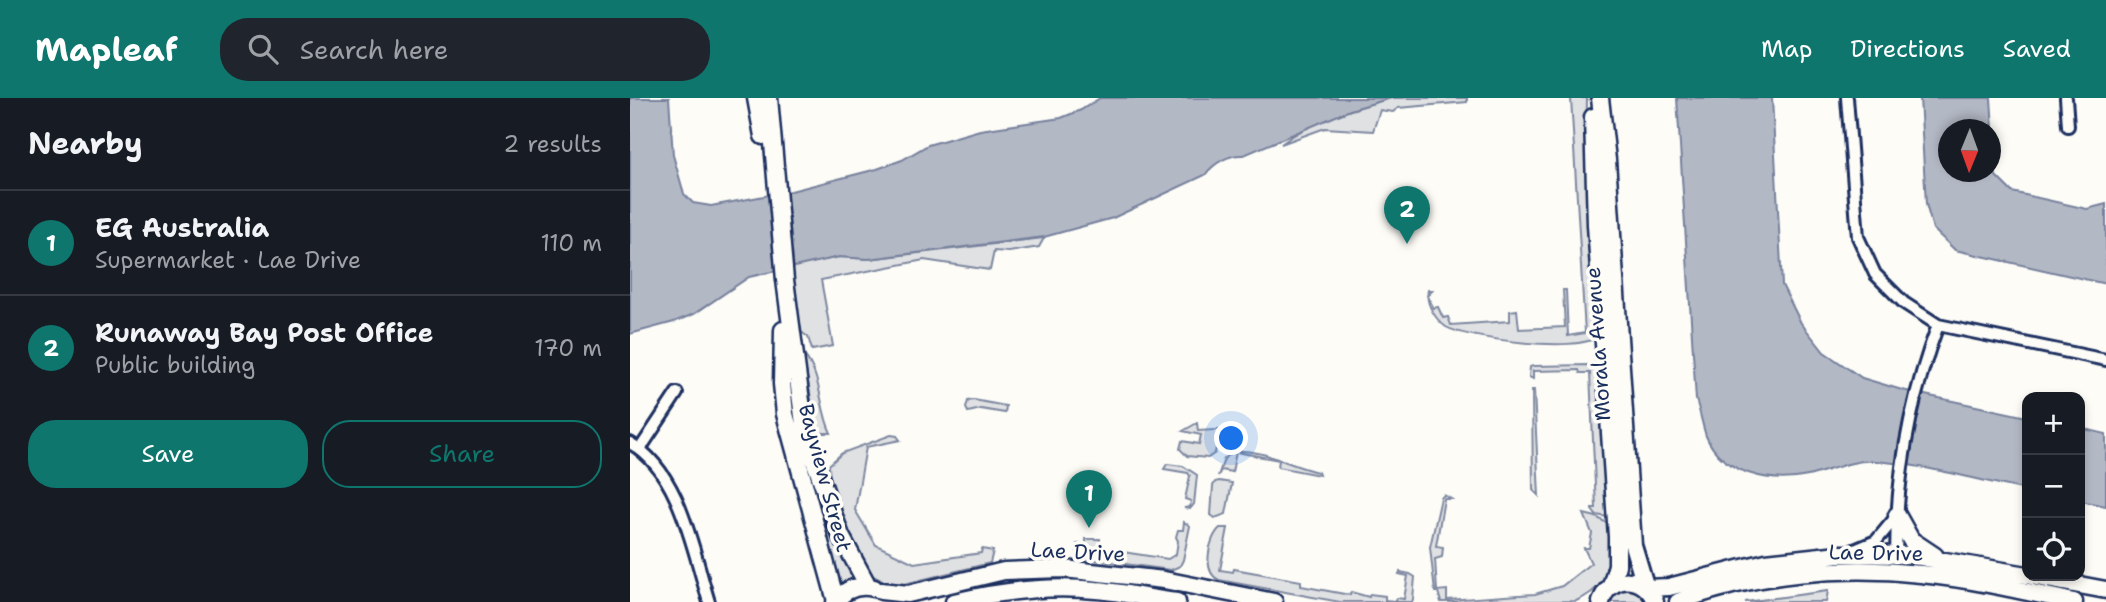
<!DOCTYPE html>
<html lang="en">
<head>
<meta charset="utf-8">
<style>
	body { margin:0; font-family:"Shantell Sans",sans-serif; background:#20242c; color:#f1f3f6 }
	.controls { position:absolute; right:21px; bottom:21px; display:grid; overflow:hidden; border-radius:14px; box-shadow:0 4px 10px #0003 }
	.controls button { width:63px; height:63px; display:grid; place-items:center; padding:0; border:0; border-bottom:2px solid #363941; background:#171b24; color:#f1f3f6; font:35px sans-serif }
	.compass { position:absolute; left:1308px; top:21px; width:63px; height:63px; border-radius:50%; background:#171b24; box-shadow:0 4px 10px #0003; rotate:181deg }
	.you { position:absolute; left:602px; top:341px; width:24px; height:24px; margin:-18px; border:5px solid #fff; border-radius:50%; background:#1a73e8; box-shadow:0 0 0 10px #1a73e833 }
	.badge { display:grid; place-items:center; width:46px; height:46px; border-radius:50%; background:#0f766e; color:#fff; font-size:23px; font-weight:700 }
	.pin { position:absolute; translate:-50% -58px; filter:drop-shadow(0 2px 4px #0008) }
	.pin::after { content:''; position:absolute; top:37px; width:24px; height:21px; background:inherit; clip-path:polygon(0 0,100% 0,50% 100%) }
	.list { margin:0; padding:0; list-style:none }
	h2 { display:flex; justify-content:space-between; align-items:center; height:91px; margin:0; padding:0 28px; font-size:30px }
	h2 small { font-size:23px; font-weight:400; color:#9ea1a6 }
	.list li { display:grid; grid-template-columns:46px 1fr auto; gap:21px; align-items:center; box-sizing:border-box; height:105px; padding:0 28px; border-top:2px solid #363941 }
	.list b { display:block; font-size:26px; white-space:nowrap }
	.list p { margin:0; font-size:23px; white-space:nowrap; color:#9ea1a6 }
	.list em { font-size:23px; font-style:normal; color:#9ea1a6 }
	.actions { display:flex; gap:14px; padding:21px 28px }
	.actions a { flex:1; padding:16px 0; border:2px solid #0f766e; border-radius:28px; text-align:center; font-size:24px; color:#0f766e }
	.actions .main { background:#0f766e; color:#fff }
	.icon { flex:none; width:38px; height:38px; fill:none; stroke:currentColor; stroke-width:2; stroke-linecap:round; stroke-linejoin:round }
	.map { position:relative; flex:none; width:1476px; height:504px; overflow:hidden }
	header { display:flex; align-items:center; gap:42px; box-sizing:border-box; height:98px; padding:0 35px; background:#0f766e; color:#fff }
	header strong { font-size:33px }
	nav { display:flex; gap:38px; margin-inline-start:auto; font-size:24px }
	.search { width:490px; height:63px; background:#20242c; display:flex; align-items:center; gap:18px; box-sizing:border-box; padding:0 24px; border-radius:28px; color:#9ea1a6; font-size:26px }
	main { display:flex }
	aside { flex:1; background:#171b24 }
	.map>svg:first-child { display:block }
	.green { fill:#e0e1e3; stroke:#7e88a0; stroke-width:2 }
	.water { fill:#b3b8c5; stroke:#76819c; stroke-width:2; fill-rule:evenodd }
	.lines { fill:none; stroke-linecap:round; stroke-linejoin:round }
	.street-casing { stroke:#1b2f5e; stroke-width:16 }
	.secondary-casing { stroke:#1b2f5e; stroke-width:21 }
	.street { stroke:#fdfcf7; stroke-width:10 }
	.secondary { stroke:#fdfcf7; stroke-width:16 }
	.labels { text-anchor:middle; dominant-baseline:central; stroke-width:7; stroke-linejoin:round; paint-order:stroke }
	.street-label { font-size:21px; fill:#1b2f5e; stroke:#fdfcf7 }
</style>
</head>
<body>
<header>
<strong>Mapleaf</strong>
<div class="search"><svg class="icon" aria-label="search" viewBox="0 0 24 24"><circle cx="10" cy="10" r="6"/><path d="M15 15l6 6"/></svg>Search here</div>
<nav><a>Map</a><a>Directions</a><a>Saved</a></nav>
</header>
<main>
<aside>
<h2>Nearby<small>2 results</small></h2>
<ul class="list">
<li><span class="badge">1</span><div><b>EG Australia</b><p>Supermarket · Lae Drive</p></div><em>110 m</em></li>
<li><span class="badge">2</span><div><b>Runaway Bay Post Office</b><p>Public building</p></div><em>170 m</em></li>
</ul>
<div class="actions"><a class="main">Save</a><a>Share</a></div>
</aside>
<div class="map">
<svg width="1476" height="504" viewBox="0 0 1476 504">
	<rect width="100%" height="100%" fill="#fdfcf7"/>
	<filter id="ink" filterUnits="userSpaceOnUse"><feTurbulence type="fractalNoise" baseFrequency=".0143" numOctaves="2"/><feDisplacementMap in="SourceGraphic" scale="14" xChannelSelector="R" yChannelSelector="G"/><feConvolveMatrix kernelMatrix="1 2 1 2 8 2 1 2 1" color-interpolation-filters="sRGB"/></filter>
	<g filter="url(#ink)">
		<path class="green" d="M 761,0 L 837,0 L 837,4 L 768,10 L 763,14 L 750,12 L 743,33 L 695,30 L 651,46 C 683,21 724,11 761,0 Z
			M 941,0 L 957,0 L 956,63 L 966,239 C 949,255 837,241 816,229 C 805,221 795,205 798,192 L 803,192 L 797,198 L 804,210 L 808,209 L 813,220 L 818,219 L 821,227 L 880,223 L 880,213 L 887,212 L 889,231 L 935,229 L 933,192 L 936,192 L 938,238 L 955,235 Z
			M 414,140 L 409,149 L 379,154 L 364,153 L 360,172 L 294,162 L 191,182 L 203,248 L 182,252 L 178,239 L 170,233 L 161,169 L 209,159 L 239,161 Z
			M 157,200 L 166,305 L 226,479 L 208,486 L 158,308 Z
			M 173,256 C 192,276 189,311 201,335 L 190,335 L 185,324 Z
			M 959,267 L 969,272 L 978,419 L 966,417 L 962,412 L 962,410 L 966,410 L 960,275 L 950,275 L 949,272 L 903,273 L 903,281 L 899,279 L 900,269 L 903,268 Z
			M 902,292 L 904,292 L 909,398 L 903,392 Z
			M 344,302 L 376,308 L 375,315 L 351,311 L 338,314 L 336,310 L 338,303 Z
			M 567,325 L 568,333 L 601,331 L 600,335 L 588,341 L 585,355 L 578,360 L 557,358 L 550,351 L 552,343 L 569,346 L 571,337 L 553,333 Z
			M 261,337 L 267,338 L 270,342 L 236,349 L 225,412 L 246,447 L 284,465 L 351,455 L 352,451 L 363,453 L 360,465 L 274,486 L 255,484 L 241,477 L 222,454 L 200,381 L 199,367 L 212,355 Z
			M 604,353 C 635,351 659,368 688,374 L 689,377 L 648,369 L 649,362 L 606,354 L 602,374 L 591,372 L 588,378 L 594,361 Z
			M 537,366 L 553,368 L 567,377 L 564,406 L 560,411 L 554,410 L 560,409 L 561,403 L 555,401 L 560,378 L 558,375 L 534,371 Z
			M 589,383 L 602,385 L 596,416 L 585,420 L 581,417 L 583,388 L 585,384 Z
			M 814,397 L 821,401 L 814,401 L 806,448 L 813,449 L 812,459 L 805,461 L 807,493 L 817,492 L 817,502 L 905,496 L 932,488 L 961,465 L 954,450 L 959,450 L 962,435 L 954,416 L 966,419 L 977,425 C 987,459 981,488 946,503 L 811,504 L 808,494 L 805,494 L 800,449 L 811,400 Z
			M 554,424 L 560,428 L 553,462 L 550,468 L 541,472 L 456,461 L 447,454 L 447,446 L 456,447 L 456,441 L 470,441 L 470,455 L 480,452 L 538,461 L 546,456 L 548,443 L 546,439 L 548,432 L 553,432 Z
			M 590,430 L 598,430 L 590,472 L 603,474 L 604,471 L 671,483 L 671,488 L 720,497 L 721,494 L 739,499 L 740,496 L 755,498 L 755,502 L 765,503 L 767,500 L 774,501 L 778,478 L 769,476 L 770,474 L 780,476 L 785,479 L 783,501 L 782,504 L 710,504 L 589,482 C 572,474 578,441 590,430 Z
			M 997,488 L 1010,492 L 1017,504 L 978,504 L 985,493 Z
			M 1198,493 L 1196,504 L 1115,504 Z"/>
		<path class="water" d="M 0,0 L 39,0 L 43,57 L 54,96 L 63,105 L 81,108 L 161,93 L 247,71 L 272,62 L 298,47 L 350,32 L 431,20 L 451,12 L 470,0 L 761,0 L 720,12 L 614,57 C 599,56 584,65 575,77 L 483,120 L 414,139 L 238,161 L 209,159 L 119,179 L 64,216 L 44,224 L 0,236 Z
			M 1047,0 L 1142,0 L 1152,187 L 1171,225 L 1194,254 L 1232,280 L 1272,292 L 1397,319 L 1397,392 C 1347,382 1296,367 1245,363 C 1222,361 1200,373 1178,378 C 1141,386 1092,376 1076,338 C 1072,326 1070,313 1066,302 Z
			M 1290,0 L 1361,0 L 1366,78 L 1382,94 L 1457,111 L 1476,106 L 1476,186 L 1325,152 L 1303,131 L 1296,106 ZM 1318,32 L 1360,32 L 1360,74 L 1318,74 Z
			M 1450,330 L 1476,336 L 1476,408 L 1450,403 Z"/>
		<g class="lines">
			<defs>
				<path id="street" d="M 1217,0 L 1228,139 L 1245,176 L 1274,205 L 1308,227 L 1476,262
					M 1436,0 L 1438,28
					M 0,345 C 50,373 63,453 79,504
					M 10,351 L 47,295
					M 1222,453 L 1246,443 L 1266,419
					M 1266,460 C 1266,381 1280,301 1308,227"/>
				<path id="secondary" d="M 126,0 L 133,38
					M 139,0 L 155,182 L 174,326 L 181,353 L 211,438 L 238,488
					M 970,0 L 977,62 L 1003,447 L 1015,487
					M 963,19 L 966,127 L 987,439 L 987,467 L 981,488
					M 153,232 L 152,286 L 155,316 L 206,503
					M 1267,417 L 1281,442 L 1305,458
					M 1401,478 L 1476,492
					M 1017,490 L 1039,489 L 1136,464 L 1209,456 L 1280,457 L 1397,477
					M 251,493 L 278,496 L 374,473 L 434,471 L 534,482 L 644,504
					M 205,504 C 215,491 228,486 244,490
					M 324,504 C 371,493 418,487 466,492 C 493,494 520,501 547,504
					M 971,504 C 979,475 1016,476 1025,504
					M 1048,504 C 1123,475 1212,467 1291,476 C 1343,481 1394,493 1444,504"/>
			</defs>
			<use href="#street" class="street-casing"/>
			<use href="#secondary" class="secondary-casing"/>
			<use href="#street" class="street"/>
			<use href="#secondary" class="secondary"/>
		</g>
	</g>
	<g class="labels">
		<g class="street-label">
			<text transform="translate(968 246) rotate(-94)">Morala Avenue</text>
			<text transform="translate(195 380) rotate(75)">Bayview Street</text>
			<text transform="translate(448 454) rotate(3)">Lae Drive</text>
			<text transform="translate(1246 455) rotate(1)">Lae Drive</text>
		</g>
	</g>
</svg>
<div class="controls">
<button>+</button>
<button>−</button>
<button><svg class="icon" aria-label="locate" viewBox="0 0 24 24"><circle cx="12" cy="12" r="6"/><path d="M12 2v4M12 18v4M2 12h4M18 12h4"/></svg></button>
</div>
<svg class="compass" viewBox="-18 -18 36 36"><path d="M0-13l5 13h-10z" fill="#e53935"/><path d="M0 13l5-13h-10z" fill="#9ea1a6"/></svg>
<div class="you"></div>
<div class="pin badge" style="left:459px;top:430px">1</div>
<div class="pin badge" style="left:777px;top:146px">2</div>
</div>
</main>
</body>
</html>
